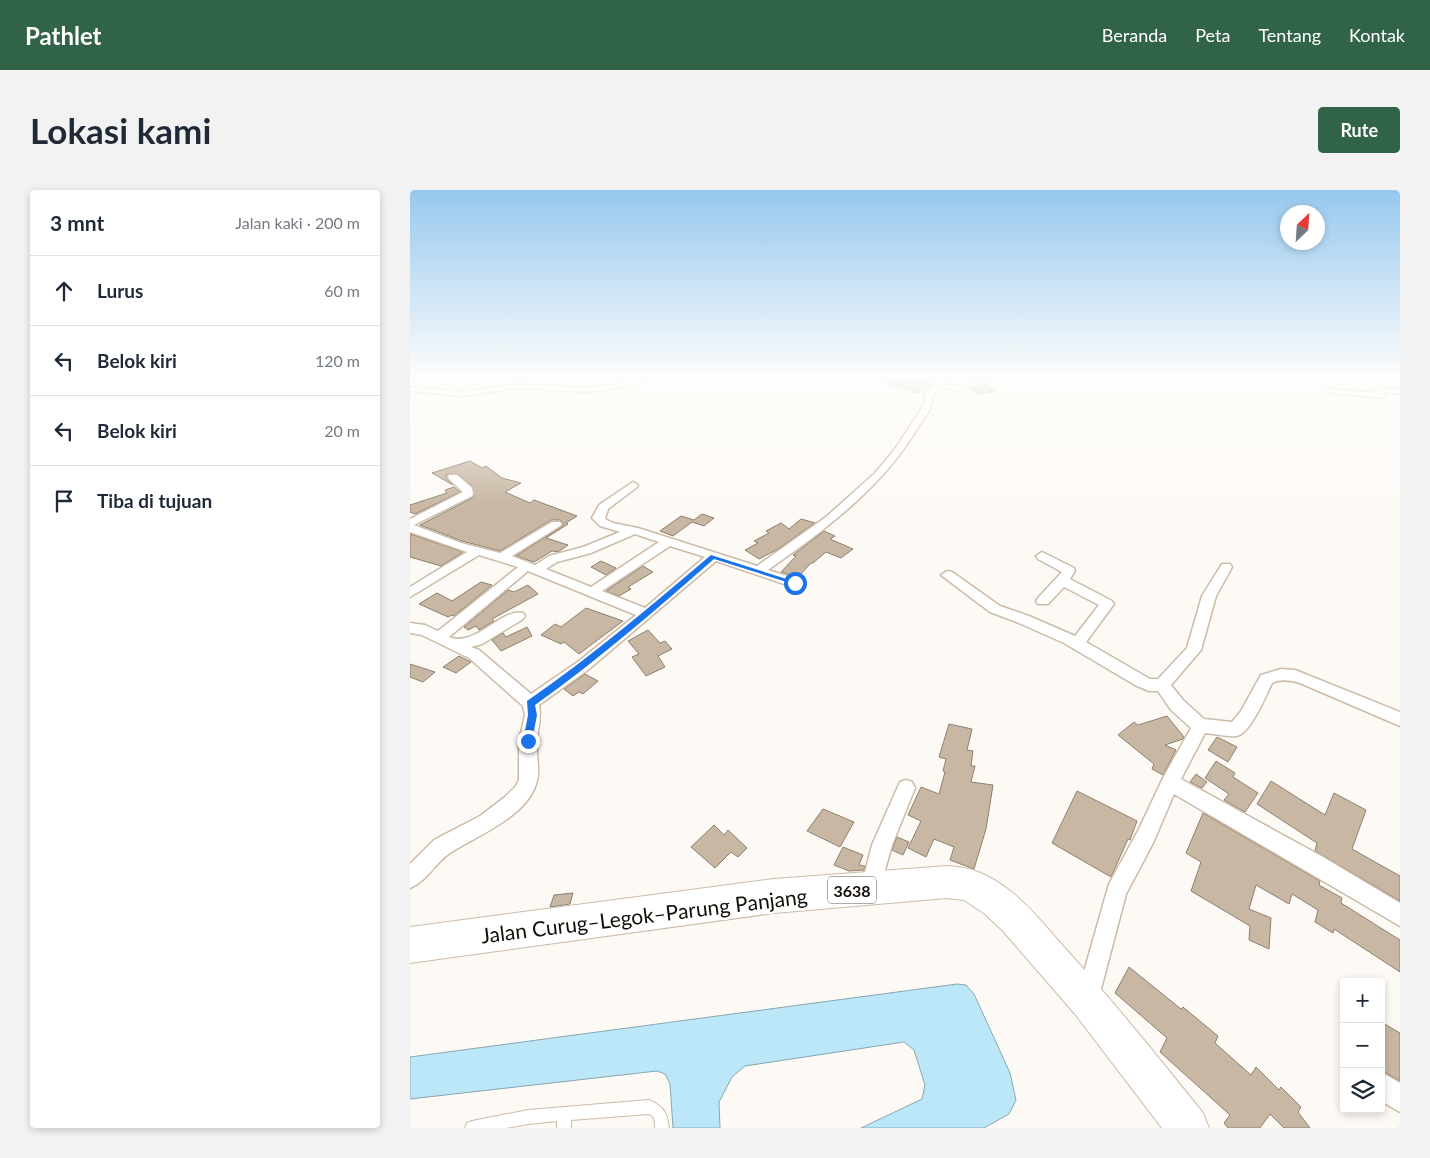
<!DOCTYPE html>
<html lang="id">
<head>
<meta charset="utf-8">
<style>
	body { margin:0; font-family:Lato,sans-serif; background:#f2f2f3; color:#1f2937 }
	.controls { position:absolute; right:15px; bottom:15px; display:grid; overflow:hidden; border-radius:5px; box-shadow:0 2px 8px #0003 }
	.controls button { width:45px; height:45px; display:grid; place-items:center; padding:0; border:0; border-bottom:1px solid #e0e1e3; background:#fff; color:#1f2937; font:25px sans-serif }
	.compass { position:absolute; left:870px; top:15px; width:45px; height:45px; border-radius:50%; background:#fff; box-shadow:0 2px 8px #0003; rotate:25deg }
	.stop { position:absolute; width:15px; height:15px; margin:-11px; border:4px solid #1a73e8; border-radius:50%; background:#fff }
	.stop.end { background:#1a73e8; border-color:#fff; box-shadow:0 1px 5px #0008 }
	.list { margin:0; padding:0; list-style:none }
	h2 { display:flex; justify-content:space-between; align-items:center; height:65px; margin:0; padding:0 20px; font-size:21px }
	h2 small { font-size:16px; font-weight:400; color:#747a83 }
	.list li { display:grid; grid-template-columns:32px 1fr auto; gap:15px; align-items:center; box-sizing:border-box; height:70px; padding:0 20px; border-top:1px solid #e0e1e3 }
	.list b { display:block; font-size:19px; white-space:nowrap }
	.list em { font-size:16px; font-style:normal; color:#747a83 }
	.icon { flex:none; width:28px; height:28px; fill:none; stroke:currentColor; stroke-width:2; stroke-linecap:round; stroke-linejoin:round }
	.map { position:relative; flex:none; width:990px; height:938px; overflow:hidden; border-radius:5px }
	header { display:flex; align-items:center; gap:30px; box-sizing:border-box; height:70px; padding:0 25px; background:#306347; color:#fff }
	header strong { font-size:24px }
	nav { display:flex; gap:28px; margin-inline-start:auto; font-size:18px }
	.intro { display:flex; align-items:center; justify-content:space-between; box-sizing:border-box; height:120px; padding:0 30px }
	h1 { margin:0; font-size:35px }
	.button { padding:12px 22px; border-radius:5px; background:#306347; color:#fff; font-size:18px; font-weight:700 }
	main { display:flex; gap:30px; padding:0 30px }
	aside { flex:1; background:#fff; border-radius:5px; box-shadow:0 2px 8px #0003 }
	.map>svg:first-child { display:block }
	.water { fill:#bbe7f9; stroke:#88a6b0 }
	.building { fill:#c7b7a3; stroke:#8f806e }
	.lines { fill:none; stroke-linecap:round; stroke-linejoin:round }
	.service-casing { stroke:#cbbba8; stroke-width:2 }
	.minor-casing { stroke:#cbbba8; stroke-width:3 }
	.primary-casing { stroke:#cbbba8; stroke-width:2 }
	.service { fill:#fff; fill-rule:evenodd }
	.minor { fill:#fff; fill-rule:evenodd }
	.primary { fill:#fff; fill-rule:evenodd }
	.route { fill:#1a73e8 }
	.labels { text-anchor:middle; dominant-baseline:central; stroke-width:5; stroke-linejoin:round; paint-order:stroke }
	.shield { fill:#fff; stroke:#595651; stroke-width:1 }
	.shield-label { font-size:16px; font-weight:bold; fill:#120d06 }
	.near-street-label { font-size:21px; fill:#120d06; stroke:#fff }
</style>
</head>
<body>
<header>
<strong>Pathlet</strong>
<nav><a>Beranda</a><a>Peta</a><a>Tentang</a><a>Kontak</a></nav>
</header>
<div class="intro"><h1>Lokasi kami</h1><a class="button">Rute</a></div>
<main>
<aside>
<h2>3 mnt<small>Jalan kaki · 200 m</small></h2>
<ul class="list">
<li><svg class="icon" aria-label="ahead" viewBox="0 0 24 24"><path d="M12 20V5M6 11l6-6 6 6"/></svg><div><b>Lurus</b></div><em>60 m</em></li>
<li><svg class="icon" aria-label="left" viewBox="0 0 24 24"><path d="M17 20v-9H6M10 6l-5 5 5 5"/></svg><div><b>Belok kiri</b></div><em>120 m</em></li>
<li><svg class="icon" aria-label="left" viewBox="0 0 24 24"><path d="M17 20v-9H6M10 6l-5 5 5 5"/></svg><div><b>Belok kiri</b></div><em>20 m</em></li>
<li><svg class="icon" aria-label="arrive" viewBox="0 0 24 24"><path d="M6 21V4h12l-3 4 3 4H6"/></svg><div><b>Tiba di tujuan</b></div></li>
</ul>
</aside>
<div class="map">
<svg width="990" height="938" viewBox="0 0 990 938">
	<rect width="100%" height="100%" fill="#fdfaf6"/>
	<path class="water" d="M 547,794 L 556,795 L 564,804 L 600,883 L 606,910 L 599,924 L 574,938 L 451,938 L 512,909 L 515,895 L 504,860 L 494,852 L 335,876 L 322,887 L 309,912 L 310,938 L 263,938 L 260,894 L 255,884 L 247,881 L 0,909 L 0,867 Z"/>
	<path class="building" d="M 467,188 L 515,188 L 524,194 L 508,203 L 467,190 Z
		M 576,195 L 586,201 L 568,204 L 561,199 Z
		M 60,271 L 72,278 L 76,276 L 92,288 L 111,293 L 95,302 L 120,313 L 124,310 L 167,326 L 156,333 L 158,334 L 136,348 L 158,355 L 148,362 L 142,361 L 124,372 L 106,366 L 151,337 L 154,334 L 150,330 L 141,330 L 90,361 L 52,351 L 10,335 L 64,307 L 63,297 L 48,284 L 37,284 L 36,288 L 43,295 L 22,283 Z
		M 44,297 L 50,302 L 5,324 L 0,322 L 0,315 L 37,303 L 35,300 Z
		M 292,324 L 304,328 L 294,336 L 282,332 L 263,346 L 250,341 L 271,326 L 284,330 Z
		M 391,329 L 405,333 L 368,359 L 349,369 L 335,360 L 348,353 L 344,351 L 359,343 L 356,341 L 371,333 L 379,339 Z
		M 414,341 L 425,346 L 420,349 L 443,359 L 431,368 L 416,362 L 403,373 L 401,373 L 388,387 L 371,382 L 386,366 L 383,365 Z
		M 0,344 L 53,362 L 31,376 L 0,367 Z
		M 191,371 L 206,378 L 196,385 L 181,377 Z
		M 233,376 L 243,382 L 218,397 L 221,399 L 209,406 L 196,401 Z
		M 71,392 L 82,395 L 44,426 L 42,425 L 38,427 L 9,414 L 27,403 L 42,411 Z
		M 118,395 L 128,404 L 82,429 L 84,431 L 69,440 L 66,436 L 58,440 L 54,437 L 98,400 L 104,402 Z
		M 176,418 L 213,431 L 169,464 L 154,452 L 151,454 L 131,445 L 145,434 L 151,437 Z
		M 117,437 L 122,446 L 91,461 L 82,450 L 93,443 L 96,447 Z
		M 238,440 L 250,453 L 255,451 L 262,459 L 248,466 L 255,477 L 236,486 L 222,467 L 229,464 L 218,451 Z
		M 49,466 L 61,472 L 46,483 L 33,477 Z
		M 0,474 L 25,482 L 13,492 L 0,487 Z
		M 175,484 L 188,491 L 173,504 L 169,502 L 163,506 L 154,499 Z
		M 757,526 L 774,547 L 773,549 L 755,555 L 766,560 L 753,585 L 742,579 L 744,574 L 708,545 L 724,532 L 728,535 Z
		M 539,534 L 562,539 L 557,560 L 563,561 L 561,576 L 565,576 L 561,592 L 583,595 L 576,639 L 564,679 L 540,670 L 544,657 L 524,649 L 516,667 L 498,658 L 511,631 L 498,625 L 511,597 L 529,604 L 535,582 L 533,581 L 536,569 L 529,567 Z
		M 807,547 L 827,557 L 818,572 L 798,560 Z
		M 806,571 L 825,583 L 823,587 L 848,603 L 835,622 L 814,610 L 819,604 L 795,588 Z
		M 786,584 L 797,592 L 792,598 L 780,592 Z
		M 861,591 L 915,625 L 924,603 L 956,620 L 942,659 L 990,686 L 990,711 L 905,661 L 907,653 L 847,614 Z
		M 667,601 L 727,631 L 720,650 L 718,649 L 701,687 L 642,653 Z
		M 413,619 L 444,632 L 430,657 L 397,641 Z
		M 793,623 L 910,691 L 909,695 L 932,708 L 931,713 L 990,750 L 990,782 L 924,739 L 923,743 L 905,732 L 908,720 L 882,704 L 879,714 L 846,695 L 839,719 L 861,728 L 859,759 L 839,750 L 840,736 L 781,701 L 791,672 L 776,663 Z
		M 304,635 L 314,645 L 318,640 L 337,658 L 328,667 L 321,662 L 305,678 L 281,657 Z
		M 487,647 L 499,652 L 493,665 L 482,660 Z
		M 433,657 L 453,665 L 449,675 L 455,676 L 454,680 L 439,681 L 424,675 Z
		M 163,703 L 160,714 L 140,717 L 144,705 Z
		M 719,777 L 771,819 L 773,817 L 808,846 L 805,853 L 841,885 L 846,877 L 869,900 L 871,897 L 891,917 L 888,922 L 900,938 L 874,938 L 860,924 L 850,938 L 818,938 L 814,933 L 820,925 L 750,862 L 757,848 L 705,803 Z
		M 971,832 L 990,843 L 990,891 L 971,880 Z"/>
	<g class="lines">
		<defs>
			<path id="service" d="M 62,193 L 64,194 L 63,195 L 29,203 L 27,202 Z
				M 239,910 C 254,917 257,922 259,938 L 245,938 C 245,932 245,926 239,924 L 161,930 L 161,938 L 147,938 L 147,931 L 118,934 L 96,938 L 55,938 L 57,933 L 62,931 L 118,920 Z"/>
			<path id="minor" d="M 235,188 L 247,188 L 209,198 L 174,202 L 107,198 L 52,206 L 0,201 L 0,197 L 52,202 L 107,194 L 174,198 L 209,194 Z
				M 517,188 C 528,187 536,194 547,196 C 560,198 575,186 590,188 L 549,201 L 533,197 L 522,206 C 524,217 515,226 509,236 C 472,298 416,339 358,380 L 390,390 L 392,393 L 390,396 L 380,396 L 306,371 L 179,479 L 129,515 C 132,529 127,540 127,553 C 126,565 130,580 127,591 C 118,627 67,645 40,663 C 25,673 17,691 0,698 L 0,674 L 24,650 L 70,626 L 95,607 L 106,596 L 109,590 L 109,551 L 115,525 L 113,516 L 59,468 L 12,445 L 0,443 L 0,433 L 15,435 L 28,441 L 108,377 L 69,365 L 0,407 L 0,397 L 57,362 L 0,342 L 0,329 L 53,302 L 39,289 L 38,287 L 39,285 L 47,285 L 62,298 L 63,304 L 62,306 L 4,335 L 51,353 L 90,363 L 142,332 L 150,332 L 152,334 L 150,336 L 102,366 L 125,375 L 139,366 L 173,357 L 210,342 L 190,336 L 182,328 L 189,315 L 223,292 L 228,295 L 227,297 L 198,319 L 195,329 L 203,333 L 228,338 L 347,376 L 416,327 L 465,283 L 485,259 L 515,213 L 515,203 L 527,194 ZM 225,344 L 249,352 L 181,397 L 136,379 L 147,372 L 181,363 ZM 260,356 L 295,367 L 235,418 L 192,401 ZM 118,381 L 226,425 L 169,471 L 121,504 L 69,460 L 61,457 L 72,454 L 113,429 L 115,426 L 113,423 C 93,417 65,458 39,447 Z
				M 968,197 L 990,200 L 990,204 L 975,202 L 973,208 L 921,203 L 917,201 L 921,199 L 966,203 Z
				M 632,362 L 664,378 L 665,381 L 660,389 L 702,411 L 704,414 L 676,452 L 740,489 L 748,489 L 777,458 L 792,406 L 812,374 L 820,374 L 822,377 L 806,406 L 791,460 L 761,495 L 773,510 L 794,529 L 822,532 L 831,521 L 851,485 L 871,479 L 885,480 L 990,522 L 990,536 L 890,493 C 880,490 871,489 862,493 C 856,505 841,543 827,546 C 817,547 805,544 795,543 L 771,589 L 913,667 L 990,713 L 990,736 L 764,604 L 743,653 L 716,704 L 686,818 L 678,822 L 670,818 L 666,810 L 699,694 L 729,639 L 754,586 L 781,538 L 761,520 L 748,501 L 739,501 L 725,495 L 654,453 L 609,433 L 580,422 L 531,385 L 537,381 L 542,382 L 590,416 L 619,426 L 665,446 L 689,415 L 654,397 L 638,414 L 628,414 L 626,411 L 628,408 L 652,382 L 628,369 L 626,366 Z
				M 496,590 L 502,592 L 505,598 L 482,655 L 468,705 L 461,708 L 454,705 L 451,698 L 462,655 L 490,592 Z
				M 971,882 L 990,893 L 990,922 L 971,911 Z"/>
			<path id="primary" d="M 537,676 C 562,677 579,685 599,700 C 620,716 637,738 654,757 C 703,811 748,867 793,923 L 799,938 L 752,938 L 665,824 L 593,741 L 575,724 L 554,710 L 537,708 L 364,723 L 0,773 L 0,737 L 364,689 Z"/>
		</defs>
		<use href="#service" class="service-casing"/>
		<use href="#minor" class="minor-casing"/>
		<use href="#primary" class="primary-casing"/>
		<use href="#service" class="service"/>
		<use href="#minor" class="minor"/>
		<use href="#primary" class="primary"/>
	</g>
	<linearGradient id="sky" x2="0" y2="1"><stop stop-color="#96c8ef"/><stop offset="0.59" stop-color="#fefdfb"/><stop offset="1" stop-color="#fefdfb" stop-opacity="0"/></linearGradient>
	<rect width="990" height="319" fill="url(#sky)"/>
	<path class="route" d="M 301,365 L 389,393 L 383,394 L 304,369 C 246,420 188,470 125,515 L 127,525 L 122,551 L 121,553 L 114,553 L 113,551 L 118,525 L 117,511 C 182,466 241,416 301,365 Z"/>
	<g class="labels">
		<rect class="shield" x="418" y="686.5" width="48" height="27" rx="4"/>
		<g class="shield-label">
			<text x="442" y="700">3638</text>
		</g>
		<g class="near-street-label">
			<text transform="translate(234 725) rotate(-7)">Jalan Curug–Legok–Parung Panjang</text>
		</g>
	</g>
</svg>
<div class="controls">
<button>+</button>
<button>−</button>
<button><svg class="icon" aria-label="layers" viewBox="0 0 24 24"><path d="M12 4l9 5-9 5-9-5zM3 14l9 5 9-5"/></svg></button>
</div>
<svg class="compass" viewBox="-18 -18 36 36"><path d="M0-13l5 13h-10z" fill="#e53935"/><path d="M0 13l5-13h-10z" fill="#747a83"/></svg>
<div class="stop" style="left:385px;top:393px"></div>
<div class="stop end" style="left:118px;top:551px"></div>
</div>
</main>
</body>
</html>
